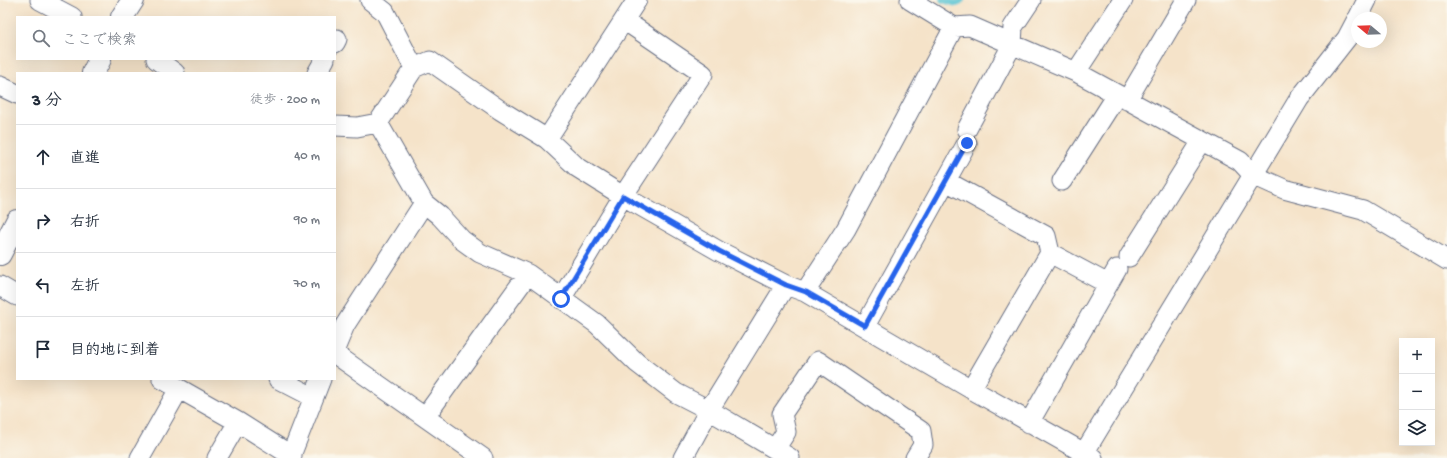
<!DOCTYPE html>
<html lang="ja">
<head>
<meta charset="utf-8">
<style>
	body { margin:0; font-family:"Gochi Hand","Klee One",sans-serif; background:#f2f2f3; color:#1f2937 }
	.controls { position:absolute; right:12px; bottom:12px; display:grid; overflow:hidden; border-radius:0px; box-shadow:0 4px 16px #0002 }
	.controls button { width:36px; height:36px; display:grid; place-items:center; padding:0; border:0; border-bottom:1px solid #e0e1e3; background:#fff; color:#1f2937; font:20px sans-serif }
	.compass { position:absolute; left:1351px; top:12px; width:36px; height:36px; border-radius:50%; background:#fff; box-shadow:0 4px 16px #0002; rotate:289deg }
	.stop { position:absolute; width:12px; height:12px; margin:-9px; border:3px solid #2563eb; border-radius:50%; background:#fff }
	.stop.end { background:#2563eb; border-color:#fff; box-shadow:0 1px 4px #0008 }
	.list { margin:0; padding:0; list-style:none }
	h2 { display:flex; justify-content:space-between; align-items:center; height:52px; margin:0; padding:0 16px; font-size:17px }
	h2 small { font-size:13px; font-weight:400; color:#747a83 }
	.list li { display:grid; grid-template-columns:26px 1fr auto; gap:12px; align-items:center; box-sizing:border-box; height:64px; padding:0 16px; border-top:1px solid #e0e1e3 }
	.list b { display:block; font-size:15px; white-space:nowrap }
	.list em { font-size:13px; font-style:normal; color:#747a83 }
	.icon { flex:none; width:22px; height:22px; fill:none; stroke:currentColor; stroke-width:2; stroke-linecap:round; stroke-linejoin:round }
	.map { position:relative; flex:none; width:1447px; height:458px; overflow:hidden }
	.search { position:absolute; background:#fff; box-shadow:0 4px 16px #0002; left:16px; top:16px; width:320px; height:44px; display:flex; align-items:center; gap:10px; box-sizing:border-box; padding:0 14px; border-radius:0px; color:#747a83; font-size:15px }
	.panel { position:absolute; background:#fff; box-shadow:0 4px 16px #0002; left:16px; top:72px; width:320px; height:308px; border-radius:0px }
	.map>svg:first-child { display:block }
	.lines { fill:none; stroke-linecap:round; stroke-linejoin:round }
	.stream { stroke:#59c4d3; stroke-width:6 }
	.minor-casing { stroke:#676e83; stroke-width:21 }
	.tertiary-casing { stroke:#676e83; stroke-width:24 }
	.minor { stroke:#fff; stroke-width:19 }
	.tertiary { stroke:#fff; stroke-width:22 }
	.route { stroke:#2563eb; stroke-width:5 }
</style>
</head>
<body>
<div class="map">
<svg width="1447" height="458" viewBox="0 0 1447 458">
	<rect width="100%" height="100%" fill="#fbf7ec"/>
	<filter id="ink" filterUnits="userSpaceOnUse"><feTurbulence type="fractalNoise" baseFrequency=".025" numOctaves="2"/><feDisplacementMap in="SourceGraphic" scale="8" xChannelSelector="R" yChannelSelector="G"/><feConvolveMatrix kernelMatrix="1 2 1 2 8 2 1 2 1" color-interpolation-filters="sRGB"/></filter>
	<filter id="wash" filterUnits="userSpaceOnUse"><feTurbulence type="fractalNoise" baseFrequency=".012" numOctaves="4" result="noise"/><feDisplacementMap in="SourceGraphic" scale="16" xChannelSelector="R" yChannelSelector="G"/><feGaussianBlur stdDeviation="0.9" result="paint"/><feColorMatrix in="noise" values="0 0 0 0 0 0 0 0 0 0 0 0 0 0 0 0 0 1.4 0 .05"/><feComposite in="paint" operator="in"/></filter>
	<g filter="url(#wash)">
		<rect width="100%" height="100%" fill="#f5e3c9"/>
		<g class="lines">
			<path class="stream" d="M 943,0 L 957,4 L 962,0"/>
		</g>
	</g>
	<g filter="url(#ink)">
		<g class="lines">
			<defs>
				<path id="minor" d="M 40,0 L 72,17
					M 370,0 L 385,12 L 414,68
					M 910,0 L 954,27 L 970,26 L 1076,72 L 1240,161 L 1253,175 L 1081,458
					M 1358,18 L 1367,0
					M 1357,19 L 1347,38 L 1299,99 L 1253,175 L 1284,189 L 1363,210 L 1447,260
					M 335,43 L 337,39
					M 156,59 L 175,73
					M 1076,72 L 1123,0
					M 317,73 L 325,59
					M 0,86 L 17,94
					M 1127,100 L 1186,0
					M 335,126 L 357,127 L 378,123 L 414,68 L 430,61 L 500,110 L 547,139 L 578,168 L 623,196 L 719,251 L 786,285 L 805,292 L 971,389 L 1093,458
					M 967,129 L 1012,45 L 1013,27 L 1031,0
					M 547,139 L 637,0
					M 946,181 L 1046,236 L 1050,253 L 1108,284
					M 1062,181 L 1117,95
					M 424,203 L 440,216 L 462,240 L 480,253 L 528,274 L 597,324 L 637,363 L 676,393 L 709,410 L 790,458
					M 1129,257 L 1202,141
					M 0,286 L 17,296
					M 805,292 L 846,229 L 954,27
					M 561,299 L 623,196 L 703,74 L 624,20
					M 865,326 L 967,143
					M 335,349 L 345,325 L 424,203 L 378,123
					M 335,354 L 483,458
					M 162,379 L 238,422 L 292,456
					M 278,379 L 313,397
					M 971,389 L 1050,253
					M 425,417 L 528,274
					M 1029,423 L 1117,269
					M 775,449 L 786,432 L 782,414 L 818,361 L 921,431 L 923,445 L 915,458
					M 140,458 L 179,389
					M 217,458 L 238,422
					M 290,458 L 321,379
					M 683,458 L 709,410 L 786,285"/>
				<path id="tertiary" d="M 122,17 L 133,0
					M 93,73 L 100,59
					M 0,254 L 17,221"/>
			</defs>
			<use href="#minor" class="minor-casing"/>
			<use href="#tertiary" class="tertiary-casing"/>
			<use href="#minor" class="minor"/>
			<use href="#tertiary" class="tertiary"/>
		</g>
	</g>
	<g class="lines" filter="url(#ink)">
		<path class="route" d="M 561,299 L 623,196 L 719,251 L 786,285 L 806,292 L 865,326 L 967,143"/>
	</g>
</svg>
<div class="controls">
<button>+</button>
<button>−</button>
<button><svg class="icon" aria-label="layers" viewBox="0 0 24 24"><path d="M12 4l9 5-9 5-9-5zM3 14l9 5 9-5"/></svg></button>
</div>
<svg class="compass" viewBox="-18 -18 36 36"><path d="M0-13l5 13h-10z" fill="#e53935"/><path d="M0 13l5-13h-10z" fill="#747a83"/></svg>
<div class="stop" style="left:561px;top:299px"></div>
<div class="stop end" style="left:967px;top:143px"></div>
<div class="search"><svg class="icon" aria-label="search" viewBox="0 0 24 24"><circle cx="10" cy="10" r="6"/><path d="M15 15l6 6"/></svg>ここで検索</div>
<section class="panel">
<h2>3 分<small>徒歩 · 200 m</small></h2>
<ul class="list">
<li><svg class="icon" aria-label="ahead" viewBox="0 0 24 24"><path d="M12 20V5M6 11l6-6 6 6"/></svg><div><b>直進</b></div><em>40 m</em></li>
<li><svg class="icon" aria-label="right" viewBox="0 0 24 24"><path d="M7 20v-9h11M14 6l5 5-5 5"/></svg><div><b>右折</b></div><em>90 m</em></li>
<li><svg class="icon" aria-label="left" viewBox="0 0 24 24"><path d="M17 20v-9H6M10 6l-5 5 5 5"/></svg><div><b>左折</b></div><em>70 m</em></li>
<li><svg class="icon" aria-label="arrive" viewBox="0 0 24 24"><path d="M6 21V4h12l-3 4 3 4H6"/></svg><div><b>目的地に到着</b></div></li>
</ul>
</section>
</div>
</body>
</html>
